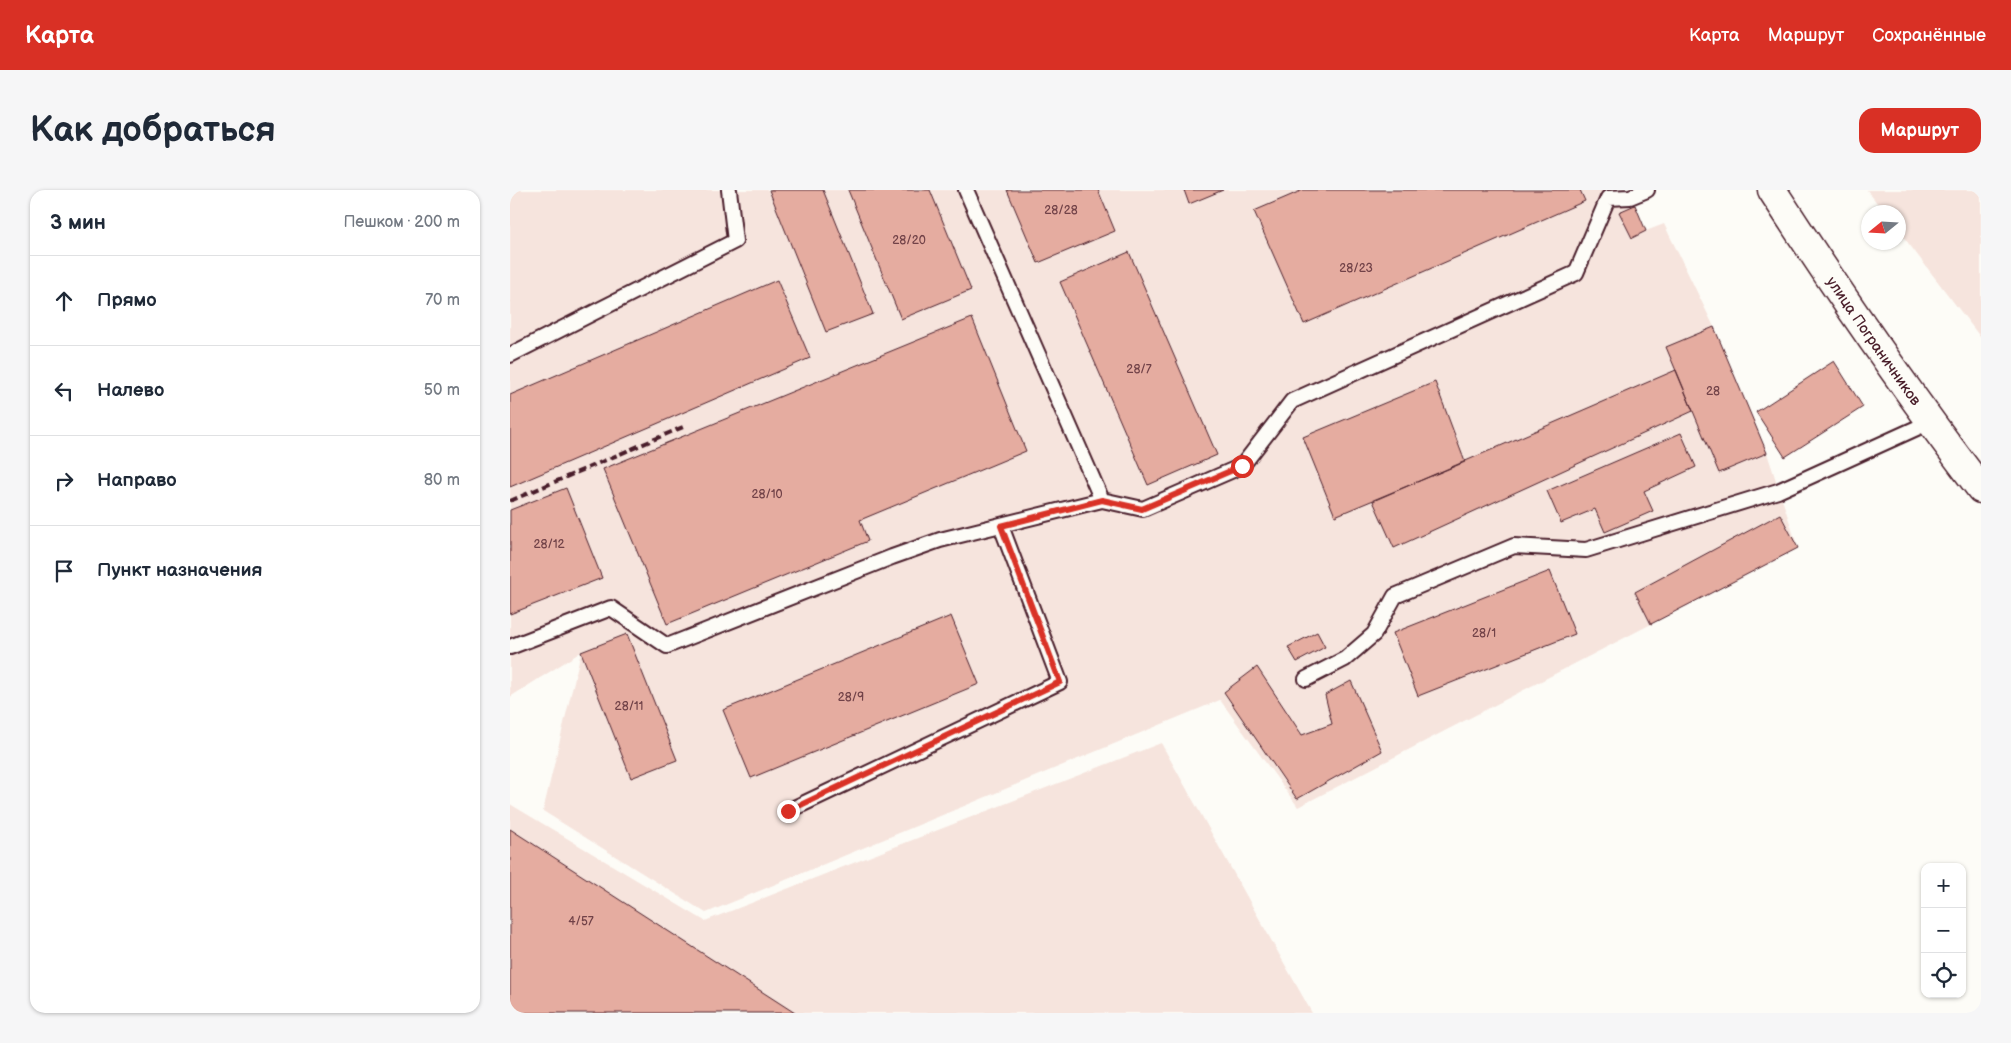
<!DOCTYPE html>
<html lang="ru">
<head>
<meta charset="utf-8">
<style>
	body { margin:0; font-family:"Balsamiq Sans",sans-serif; background:#f6f6f7; color:#1f2937 }
	.controls { position:absolute; right:15px; bottom:15px; display:grid; overflow:hidden; border-radius:10px; box-shadow:0 1px 4px #0004 }
	.controls button { width:45px; height:45px; display:grid; place-items:center; padding:0; border:0; border-bottom:1px solid #e0e1e3; background:#fff; color:#1f2937; font:25px sans-serif }
	.compass { position:absolute; left:1351px; top:15px; width:45px; height:45px; border-radius:50%; background:#fff; box-shadow:0 1px 4px #0004; rotate:252deg }
	.stop { position:absolute; width:15px; height:15px; margin:-11px; border:4px solid #d93025; border-radius:50%; background:#fff }
	.stop.end { background:#d93025; border-color:#fff; box-shadow:0 1px 5px #0008 }
	.list { margin:0; padding:0; list-style:none }
	h2 { display:flex; justify-content:space-between; align-items:center; height:65px; margin:0; padding:0 20px; font-size:21px }
	h2 small { font-size:16px; font-weight:400; color:#747a83 }
	.list li { display:grid; grid-template-columns:32px 1fr auto; gap:15px; align-items:center; box-sizing:border-box; height:90px; padding:0 20px; border-top:1px solid #e0e1e3 }
	.list b { display:block; font-size:19px; white-space:nowrap }
	.list em { font-size:16px; font-style:normal; color:#747a83 }
	.icon { flex:none; width:28px; height:28px; fill:none; stroke:currentColor; stroke-width:2; stroke-linecap:round; stroke-linejoin:round }
	.map { position:relative; flex:none; width:1471px; height:823px; overflow:hidden; border-radius:15px }
	header { display:flex; align-items:center; gap:30px; box-sizing:border-box; height:70px; padding:0 25px; background:#d93025; color:#fff }
	header strong { font-size:24px }
	nav { display:flex; gap:28px; margin-inline-start:auto; font-size:18px }
	.intro { display:flex; align-items:center; justify-content:space-between; box-sizing:border-box; height:120px; padding:0 30px }
	h1 { margin:0; font-size:35px }
	.button { padding:12px 22px; border-radius:15px; background:#d93025; color:#fff; font-size:18px; font-weight:700 }
	main { display:flex; gap:30px; padding:0 30px }
	aside { flex:1; background:#fff; border-radius:15px; box-shadow:0 1px 4px #0004 }
	.map>svg:first-child { display:block }
	.built { fill:#f6e4dd }
	.building { fill:#e5aca0; stroke:#4a1f2b }
	.lines { fill:none; stroke-linecap:round; stroke-linejoin:round }
	.service-casing { stroke:#4a1f2b; stroke-width:18 }
	.primary-casing { stroke:#4a1f2b; stroke-width:31 }
	.service { stroke:#fdfcf7; stroke-width:14 }
	.primary { stroke:#fdfcf7; stroke-width:28 }
	.rail { stroke:#4a1f2b; stroke-width:4; stroke-dasharray:8 4; stroke-linecap:butt }
	.route { stroke:#d93025; stroke-width:6 }
	.labels { text-anchor:middle; dominant-baseline:central; stroke-width:4.5; stroke-linejoin:round; paint-order:stroke }
	.number-label { font-size:12px; fill:#714248 }
	.street-label { font-size:15px; fill:#4a1f2b; stroke:#fdfcf7 }
</style>
</head>
<body>
<header>
<strong>Карта</strong>
<nav><a>Карта</a><a>Маршрут</a><a>Сохранённые</a></nav>
</header>
<div class="intro"><h1>Как добраться</h1><a class="button">Маршрут</a></div>
<main>
<aside>
<h2>3 мин<small>Пешком · 200 m</small></h2>
<ul class="list">
<li><svg class="icon" aria-label="ahead" viewBox="0 0 24 24"><path d="M12 20V5M6 11l6-6 6 6"/></svg><div><b>Прямо</b></div><em>70 m</em></li>
<li><svg class="icon" aria-label="left" viewBox="0 0 24 24"><path d="M17 20v-9H6M10 6l-5 5 5 5"/></svg><div><b>Налево</b></div><em>50 m</em></li>
<li><svg class="icon" aria-label="right" viewBox="0 0 24 24"><path d="M7 20v-9h11M14 6l5 5-5 5"/></svg><div><b>Направо</b></div><em>80 m</em></li>
<li><svg class="icon" aria-label="arrive" viewBox="0 0 24 24"><path d="M6 21V4h12l-3 4 3 4H6"/></svg><div><b>Пункт назначения</b></div></li>
</ul>
</aside>
<div class="map">
<svg width="1471" height="823" viewBox="0 0 1471 823">
	<rect width="100%" height="100%" fill="#fdfcf7"/>
	<filter id="ink" filterUnits="userSpaceOnUse"><feTurbulence type="fractalNoise" baseFrequency=".02" numOctaves="2"/><feDisplacementMap in="SourceGraphic" scale="10" xChannelSelector="R" yChannelSelector="G"/><feConvolveMatrix kernelMatrix="1 2 1 2 8 2 1 2 1" color-interpolation-filters="sRGB"/></filter>
	<g filter="url(#ink)">
		<path class="built" d="M 0,0 L 1117,0 L 1136,41 L 1154,34 L 1204,137 L 1257,263 L 1288,358 L 788,617 L 710,510 L 196,723 L 33,621 L 71,462 L 0,507 Z
			M 1357,0 L 1471,0 L 1471,148 L 1389,41 L 1388,22 L 1374,22 Z
			M 651,553 L 802,823 L 0,823 L 0,614 L 195,731 Z"/>
		<path class="building" d="M 259,0 L 313,0 L 363,124 L 316,142 Z
			M 338,0 L 420,0 L 461,100 L 391,129 Z
			M 497,0 L 588,0 L 605,41 L 528,73 Z
			M 674,0 L 713,0 L 679,14 Z
			M 793,0 L 1070,0 L 1075,11 L 794,134 L 744,21 Z
			M 1125,15 L 1136,41 L 1122,48 L 1109,22 Z
			M 619,62 L 707,265 L 638,295 L 550,92 Z
			M 267,90 L 300,168 L 0,297 L 0,205 Z
			M 462,128 L 516,261 L 350,330 L 358,351 L 157,434 L 93,279 Z
			M 1204,137 L 1257,263 L 1209,283 L 1156,157 Z
			M 1324,171 L 1353,217 L 1275,267 L 1246,222 Z
			M 1166,180 L 1183,221 L 884,358 L 863,311 Z
			M 925,192 L 955,272 L 825,326 L 793,247 Z
			M 1171,243 L 1186,277 L 1134,301 L 1143,321 L 1095,342 L 1085,319 L 1051,333 L 1037,301 Z
			M 56,298 L 92,388 L 0,424 L 0,320 Z
			M 1270,324 L 1288,358 L 1141,434 L 1125,402 Z
			M 1040,381 L 1065,444 L 908,506 L 883,443 Z
			M 441,426 L 469,494 L 241,588 L 213,520 Z
			M 807,442 L 815,457 L 787,472 L 778,457 Z
			M 117,444 L 167,570 L 121,588 L 71,462 Z
			M 747,477 L 792,545 L 822,534 L 815,505 L 841,491 L 872,561 L 787,609 L 714,502 Z
			M 0,639 L 285,823 L 0,823 Z"/>
		<g class="lines">
			<defs>
				<path id="service" d="M 456,0 L 592,310
					M 0,165 L 225,51 L 219,0
					M 0,457 L 101,418 L 157,456 L 382,367 L 430,350 L 592,310 L 633,319 L 732,276 L 782,211 L 1066,83 L 1098,8 L 1120,7 L 1137,0
					M 796,489 L 835,469 L 864,444 L 885,406 L 1004,356 L 1076,360 L 1268,301 L 1420,232
					M 278,621 L 550,492 L 491,336"/>
				<g id="primary">
					<path id="s1" d="M 1262,0 C 1328,102 1397,202 1471,299"/>
				</g>
			</defs>
			<use href="#service" class="service-casing"/>
			<use href="#primary" class="primary-casing"/>
			<use href="#service" class="service"/>
			<use href="#primary" class="primary"/>
			<path class="rail" d="M 0,311 L 173,237"/>
		</g>
	</g>
	<g class="lines" filter="url(#ink)">
		<path class="route" d="M 278,621 L 550,492 L 491,336 L 592,310 L 632,319 L 732,276"/>
	</g>
	<g class="labels">
		<g class="number-label">
			<text x="551" y="20">28/28</text>
			<text x="399" y="50">28/20</text>
			<text x="846" y="78">28/23</text>
			<text x="629" y="179">28/7</text>
			<text x="1203" y="201">28</text>
			<text x="257" y="304">28/10</text>
			<text x="39" y="354">28/12</text>
			<text x="974" y="443">28/1</text>
			<text x="341" y="507">28/9</text>
			<text x="119" y="516">28/11</text>
			<text x="71" y="731">4/57</text>
		</g>
		<g class="street-label">
			<text stroke="none"><textPath href="#s1" startOffset="182">улица Пограничников</textPath></text>
		</g>
	</g>
</svg>
<div class="controls">
<button>+</button>
<button>−</button>
<button><svg class="icon" aria-label="locate" viewBox="0 0 24 24"><circle cx="12" cy="12" r="6"/><path d="M12 2v4M12 18v4M2 12h4M18 12h4"/></svg></button>
</div>
<svg class="compass" viewBox="-18 -18 36 36"><path d="M0-13l5 13h-10z" fill="#e53935"/><path d="M0 13l5-13h-10z" fill="#747a83"/></svg>
<div class="stop" style="left:732px;top:276px"></div>
<div class="stop end" style="left:278px;top:621px"></div>
</div>
</main>
</body>
</html>
